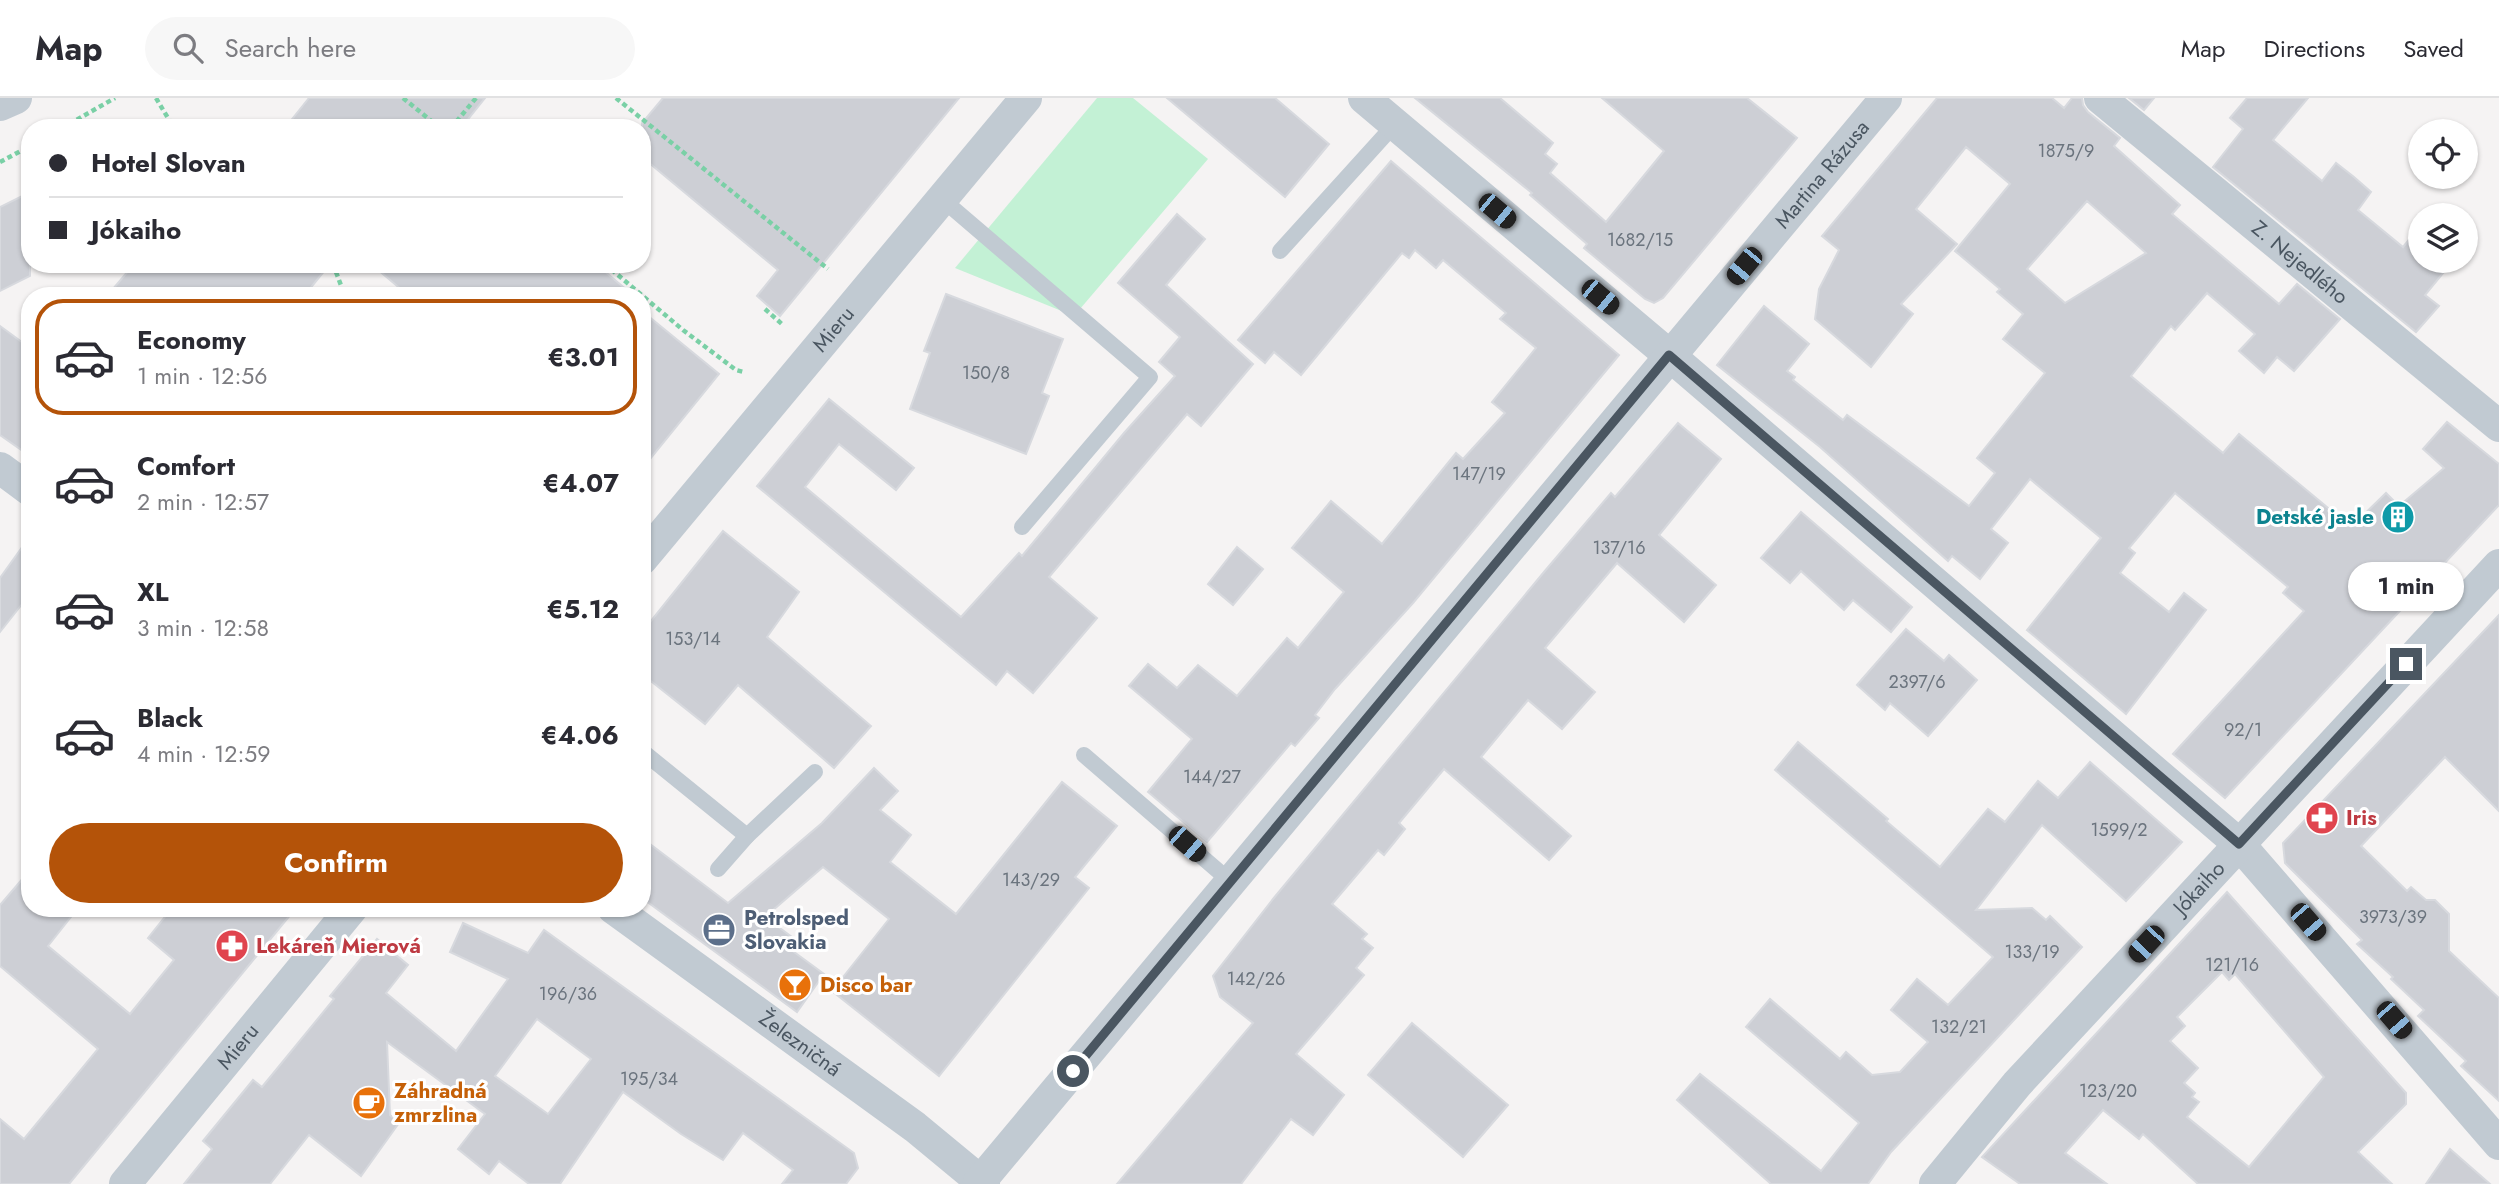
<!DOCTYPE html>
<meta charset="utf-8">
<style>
:root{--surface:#fff;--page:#f7f7f7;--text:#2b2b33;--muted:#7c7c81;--line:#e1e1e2;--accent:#b45309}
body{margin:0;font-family:Jost,sans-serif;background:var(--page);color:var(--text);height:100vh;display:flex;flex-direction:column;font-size:26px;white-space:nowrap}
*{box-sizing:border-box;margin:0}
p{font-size:23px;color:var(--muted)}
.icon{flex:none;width:38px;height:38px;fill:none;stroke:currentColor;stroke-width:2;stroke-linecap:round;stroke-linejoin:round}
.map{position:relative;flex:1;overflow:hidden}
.drawer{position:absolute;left:21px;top:189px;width:630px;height:630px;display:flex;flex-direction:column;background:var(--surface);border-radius:28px;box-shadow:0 2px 5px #0004}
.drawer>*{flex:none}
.guide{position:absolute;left:21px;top:21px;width:630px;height:154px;border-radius:28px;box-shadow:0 2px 5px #0004;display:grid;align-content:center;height:154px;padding:0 28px;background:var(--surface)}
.controls{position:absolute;left:2408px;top:21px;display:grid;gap:14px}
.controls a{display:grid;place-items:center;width:70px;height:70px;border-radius:50%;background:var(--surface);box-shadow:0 2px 5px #0004;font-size:35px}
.end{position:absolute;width:32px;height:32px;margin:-16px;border:9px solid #4a5661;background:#fff;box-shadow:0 0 0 4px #fff}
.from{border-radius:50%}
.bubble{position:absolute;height:49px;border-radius:24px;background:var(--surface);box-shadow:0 2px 5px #0004;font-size:23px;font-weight:700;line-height:49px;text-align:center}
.car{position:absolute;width:21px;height:42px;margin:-21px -10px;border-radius:9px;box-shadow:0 0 5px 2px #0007;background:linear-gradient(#222 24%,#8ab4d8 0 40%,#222 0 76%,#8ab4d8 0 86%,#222 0)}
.guide b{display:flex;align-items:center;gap:24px;height:66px;font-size:26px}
.guide b+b{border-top:2px solid var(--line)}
.guide i{width:18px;height:18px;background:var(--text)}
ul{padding:12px 0 0;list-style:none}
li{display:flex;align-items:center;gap:21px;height:116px;margin:0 14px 10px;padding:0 14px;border:4px solid transparent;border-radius:28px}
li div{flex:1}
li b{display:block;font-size:26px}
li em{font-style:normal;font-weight:700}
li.on{border-color:var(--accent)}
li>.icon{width:63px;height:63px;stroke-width:1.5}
.cta{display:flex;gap:14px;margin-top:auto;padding:14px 28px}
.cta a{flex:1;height:80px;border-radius:42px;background:var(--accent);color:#fff;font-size:28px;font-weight:700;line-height:80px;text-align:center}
header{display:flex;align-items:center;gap:42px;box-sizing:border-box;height:98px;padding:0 35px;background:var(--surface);border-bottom:2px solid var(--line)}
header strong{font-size:33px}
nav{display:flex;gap:38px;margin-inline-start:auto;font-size:24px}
.search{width:490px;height:63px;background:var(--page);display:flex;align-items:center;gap:18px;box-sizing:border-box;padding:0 24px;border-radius:38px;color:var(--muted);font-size:26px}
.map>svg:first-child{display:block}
.green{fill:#c3f1d5}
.building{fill:#cdcfd5;stroke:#d7d9de;stroke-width:2;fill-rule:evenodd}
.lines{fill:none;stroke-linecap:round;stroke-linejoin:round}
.path{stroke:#7ad0a6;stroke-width:4.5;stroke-dasharray:5 3.5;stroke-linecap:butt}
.lane{stroke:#c1cad2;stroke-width:16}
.street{stroke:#c1cad2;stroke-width:32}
.route{stroke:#4a5661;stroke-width:9}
.labels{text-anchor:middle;stroke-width:6;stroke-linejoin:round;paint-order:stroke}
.number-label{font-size:18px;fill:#6b747e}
.street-label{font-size:21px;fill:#4a5661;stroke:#fff}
.culture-label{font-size:21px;font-weight:bold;fill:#0d838f;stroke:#fff;text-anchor:end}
.health-label{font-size:21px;font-weight:bold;fill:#be3a42;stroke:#fff;text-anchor:start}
.service-label{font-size:21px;font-weight:bold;fill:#4e5e75;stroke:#fff;text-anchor:start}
.food-label{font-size:21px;font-weight:bold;fill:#c56008;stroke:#fff;text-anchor:start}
</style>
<header>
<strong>Map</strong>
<div class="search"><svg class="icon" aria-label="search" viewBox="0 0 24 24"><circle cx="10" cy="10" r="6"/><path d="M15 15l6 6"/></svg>Search here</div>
<nav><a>Map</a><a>Directions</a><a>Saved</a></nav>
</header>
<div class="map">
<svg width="2499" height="1086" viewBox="0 0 2499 1086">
<rect width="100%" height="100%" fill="#f5f3f3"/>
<polygon class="green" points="1097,0 1133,0 1208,61 1074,218 955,170"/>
<g class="building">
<polygon points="309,0 485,0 461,30 285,30"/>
<polygon points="663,0 959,0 780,218 757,198 778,172 642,59 642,25"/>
<polygon points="1167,0 1275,0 1329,46 1285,99"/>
<polygon points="1415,0 1500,0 1553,45 1545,56 1557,66 1550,75 1606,124 1664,53 1602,0 1747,0 1797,40 1663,200 1654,205 1645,201 1584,150 1587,146 1530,97 1532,95"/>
<path d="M 1937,0 L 2052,0 L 2064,10 L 2072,0 L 2082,0 L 2083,7 L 2088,14 L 2120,40 L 2114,48 L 2180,107 L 2172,116 L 2279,206 L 2297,186 L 2340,221 L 2294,273 L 2277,259 L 2264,275 L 2239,253 L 2255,236 L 2207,195 L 2175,232 L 2171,228 L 2131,278 L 2223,355 L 2239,336 L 2351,429 L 2386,395 L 2399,408 L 2444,370 L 2423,351 L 2447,324 L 2499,366 L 2499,407 L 2225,700 L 2173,656 L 2304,513 L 2283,495 L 2288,489 L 2175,395 L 2129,450 L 2135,455 L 2120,475 L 2169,514 L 2184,495 L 2206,512 L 2126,616 L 2027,532 L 2101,440 L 2030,381 L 1991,431 L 2008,445 L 1980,481 L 1952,458 L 1948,463 L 1820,349 L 1717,267 L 1764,208 L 1809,246 L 1787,273 L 1795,279 L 1793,282 L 1843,322 L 1847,317 L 1969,408 L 1995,375 L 1977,360 L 2045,275 L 2003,241 L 2023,216 L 1997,194 L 2000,191 L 1955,153 L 2010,86 L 1966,49 L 1916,111 L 1957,146 L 1901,206 L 1913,216 L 1871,269 L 1815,221 L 1819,191 L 1839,152 L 1822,138 ZM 2087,103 L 2146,155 L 2065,205 L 2027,171 Z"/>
<polygon points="2129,0 2154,0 2144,12"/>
<polygon points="2247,0 2308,0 2273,42 2322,83 2336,65 2354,79 2371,94 2358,112 2403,149 2420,128 2420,163 2453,163 2425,197 2439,208 2416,234 2213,69 2243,31 2230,20"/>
<polygon points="1391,63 1619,257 1413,505 1335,591 1315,617 1319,620 1295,648 1291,645 1207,744 1148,694 1192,641 1129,588 1148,566 1177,590 1198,567 1237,598 1287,540 1298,550 1344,494 1292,450 1331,403 1382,446 1456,355 1463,361 1505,315 1492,304 1536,250 1500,221 1506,215 1443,162 1436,170 1415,152 1409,160 1402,155 1301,277 1274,254 1265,265 1238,242"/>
<polygon points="30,94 30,178 0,193 0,109"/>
<polygon points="1177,116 1205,141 1166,187 1253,266 1201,328 1187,316 1049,479 1097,520 1033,595 1007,573 996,587 757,388 829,301 914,370 896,392 839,346 805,389 961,519 1019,455 1022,458 1124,335 1175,278 1159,264 1180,239 1118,185"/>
<polygon points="134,166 330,166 304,198 107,198"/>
<polygon points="371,166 596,166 634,198 409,198"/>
<polygon points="946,196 1063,241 1042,295 1049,298 1026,356 910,311 930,255 924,253"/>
<polygon points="642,213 719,276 642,371"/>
<polygon points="0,228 30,250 30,358 0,337"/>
<polygon points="1678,325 1721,361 1659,437 1716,487 1684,524 1617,465 1545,550 1595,594 1562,631 1528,602 1481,659 1571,738 1549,762 1444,671 1399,725 1405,731 1384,757 1378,752 1332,806 1367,836 1362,841 1373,850 1356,870 1364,877 1296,956 1344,997 1313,1037 1291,1021 1241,1086 1117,1086 1253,925 1220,899 1213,878 1273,801 1544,474 1611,395 1615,399"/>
<polygon points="1801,414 1912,509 1891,534 1853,502 1844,512 1801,473 1790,485 1761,460"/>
<polygon points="723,433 799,494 767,539 871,628 834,670 738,587 705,626 642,576 642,534"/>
<polygon points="30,438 30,496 0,534 0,480"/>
<polygon points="1237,449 1263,471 1233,507 1208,486"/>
<polygon points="2499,517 2499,713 2445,659 2361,748 2407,793 2411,789 2426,802 2435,802 2449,816 2449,853 2499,900 2499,1003 2461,968 2466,963 2418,918 2424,912 2391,881 2393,879 2357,846 2362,842 2285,765 2283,745"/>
<polygon points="1906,531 1944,563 1949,557 1977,582 1928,638 1890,605 1885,612 1857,587"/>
<polygon points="1798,644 1888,721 1886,723 1940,769 1988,711 2005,724 2038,683 2058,700 2090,664 2182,744 2126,803 2042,727 1976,812 2032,810 2046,822 2050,818 2082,849 1891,1054 1868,1086 1771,1086 1677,1002 1700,976 1821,1073 1859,1025 1746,929 1770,901 1840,961 1846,954 1872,977 1900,974 1928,944 1891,912 1917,881 1948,907 1993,859 1775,672"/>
<polygon points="874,670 898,693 880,712 911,737 890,764 956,816 1062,684 1117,728 1075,779 1089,790 939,978 832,893 889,821 823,769 765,819 796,842 790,851 824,876 797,914 642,800 642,740 728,805 822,725"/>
<polygon points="30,772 30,810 78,810 48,848 130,916 174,862 148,840 172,810 296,810 69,1086 0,1086 0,1021 24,1041 98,951 0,868 0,807"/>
<path d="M 2227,794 L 2406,995 L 2406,1006 L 2358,1054 L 2392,1086 L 2198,1086 L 2143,1036 L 2139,1041 L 2103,1012 L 2065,1055 L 2107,1086 L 2020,1086 L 1982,1059 ZM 2222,874 L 2229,882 L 2235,876 L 2324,979 L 2249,1069 L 2187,1019 L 2199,1004 L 2192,999 L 2195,995 L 2184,985 L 2198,970 L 2170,943 L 2185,928 L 2177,919 Z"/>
<path d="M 463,825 L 528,855 L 544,832 L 854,1055 L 858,1070 L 846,1086 L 782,1086 L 793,1072 L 743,1035 L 723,1062 L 681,1036 L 623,994 L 560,1086 L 529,1086 L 499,1063 L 489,1076 L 458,1051 L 485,1016 L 387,944 L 390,1017 L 399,1025 L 361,1078 L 309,1037 L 270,1086 L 184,1086 L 212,1051 L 203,1043 L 253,982 L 262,989 L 334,901 L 330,898 L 377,841 L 408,867 L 386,895 L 456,953 L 508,881 L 450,854 ZM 537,921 L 591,961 L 548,1016 L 495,978 Z"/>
<polygon points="1412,925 1508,1007 1463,1059 1368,977"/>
<polygon points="2450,1051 2490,1086 2426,1086"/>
</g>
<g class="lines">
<g class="path">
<polyline points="156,0 171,25 177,30"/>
<polyline points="403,0 440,30"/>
<polyline points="616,0 828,171"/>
<polyline points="62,30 115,0"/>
<polyline points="451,30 476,0"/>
<polyline points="0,64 30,48"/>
<polyline points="333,166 345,198"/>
<polyline points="605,166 683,232 736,272 744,274"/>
<polyline points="765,211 783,227"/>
</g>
<g class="lane">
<polyline points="942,101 1150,279 1022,429"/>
<polyline points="1280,153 1395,26"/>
<polyline points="642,653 747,738"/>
<polyline points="1084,657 1231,784"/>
<polyline points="718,771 747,738 815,674"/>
</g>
<g class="street">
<polyline points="1364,0 1669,257 2239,746 2499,1046"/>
<path id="s1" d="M 2100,0 L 2499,328"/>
<polyline points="0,7 16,0"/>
<polyline points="0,370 30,392"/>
<path id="s2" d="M 642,461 L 1026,0"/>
<path id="s3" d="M 613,810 L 915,1029 L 984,1086"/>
<path id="s4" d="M 125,1086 L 352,810"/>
<path id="s5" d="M 978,1086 L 1886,0"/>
<path id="s6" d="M 1935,1086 L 2017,986 L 2499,467"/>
</g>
</g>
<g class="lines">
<polyline class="route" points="1073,973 1669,257 2239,746 2406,566"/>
</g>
<defs>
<symbol id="building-disc" viewBox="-11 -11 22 22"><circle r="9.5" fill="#0f9aa8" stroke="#fff"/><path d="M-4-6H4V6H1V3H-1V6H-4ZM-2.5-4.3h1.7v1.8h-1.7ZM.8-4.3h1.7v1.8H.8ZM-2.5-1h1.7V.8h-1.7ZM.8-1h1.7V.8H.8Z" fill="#fff"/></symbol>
<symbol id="pharmacy-disc" viewBox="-11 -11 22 22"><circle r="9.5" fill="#e0444e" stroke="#fff"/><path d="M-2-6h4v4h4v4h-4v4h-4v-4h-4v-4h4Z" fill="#fff"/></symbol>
<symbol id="office-disc" viewBox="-11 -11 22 22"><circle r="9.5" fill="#5c6f8a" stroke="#fff"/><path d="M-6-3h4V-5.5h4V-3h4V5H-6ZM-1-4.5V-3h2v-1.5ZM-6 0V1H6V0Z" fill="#fff"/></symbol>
<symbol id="bar-disc" viewBox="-11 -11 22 22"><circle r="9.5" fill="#e8710a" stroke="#fff"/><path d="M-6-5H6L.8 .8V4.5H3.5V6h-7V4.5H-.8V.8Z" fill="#fff"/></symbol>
<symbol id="cafe-disc" viewBox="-11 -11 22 22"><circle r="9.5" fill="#e8710a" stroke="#fff"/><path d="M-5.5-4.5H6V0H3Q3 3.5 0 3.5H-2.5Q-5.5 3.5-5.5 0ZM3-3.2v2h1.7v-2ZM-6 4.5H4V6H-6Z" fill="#fff"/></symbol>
</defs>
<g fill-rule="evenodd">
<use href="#building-disc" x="2379" y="400" width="38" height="38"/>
<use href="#pharmacy-disc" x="2303" y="701" width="38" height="38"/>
<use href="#office-disc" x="700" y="813" width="38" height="38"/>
<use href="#pharmacy-disc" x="213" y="829" width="38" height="38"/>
<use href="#bar-disc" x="776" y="868" width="38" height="38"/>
<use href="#cafe-disc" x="350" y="986" width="38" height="38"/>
</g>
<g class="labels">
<g class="number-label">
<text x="2066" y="59">1875/9</text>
<text x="1640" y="148">1682/15</text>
<text x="986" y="281">150/8</text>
<text x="1479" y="382">147/19</text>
<text x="1619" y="456">137/16</text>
<text x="693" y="547">153/14</text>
<text x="1917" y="590">2397/6</text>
<text x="2243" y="638">92/1</text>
<text x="1212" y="685">144/27</text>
<text x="2119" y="738">1599/2</text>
<text x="1031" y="788">143/29</text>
<text x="2393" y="825">3973/39</text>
<text x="2032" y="860">133/19</text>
<text x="2232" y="873">121/16</text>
<text x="1256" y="887">142/26</text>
<text x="568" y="902">196/36</text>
<text x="1959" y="935">132/21</text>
<text x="649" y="987">195/34</text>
<text x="2108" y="999">123/20</text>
</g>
<g class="street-label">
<text dy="7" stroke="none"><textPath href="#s5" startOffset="1316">Martina Rázusa</textPath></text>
<text dy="7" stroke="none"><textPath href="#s1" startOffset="259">Z. Nejedlého</textPath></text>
<text dy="7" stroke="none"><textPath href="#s2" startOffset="299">Mieru</textPath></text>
<text dy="7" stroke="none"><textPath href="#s6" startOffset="397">Jókaiho</textPath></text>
<text dy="7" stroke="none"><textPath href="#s3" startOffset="231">Železničná</textPath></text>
<text dy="7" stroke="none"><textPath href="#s4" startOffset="178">Mieru</textPath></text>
</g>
<g class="culture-label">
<text x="2374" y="426">Detské jasle</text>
</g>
<g class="health-label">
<text x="2346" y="727">Iris</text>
<text x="256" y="855">Lekáreň Mierová</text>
</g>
<g class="service-label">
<text x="744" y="827">Petrolsped<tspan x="744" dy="24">Slovakia</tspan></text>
</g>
<g class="food-label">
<text x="820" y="894">Disco bar</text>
<text x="394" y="1000">Záhradná<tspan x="394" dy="24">zmrzlina</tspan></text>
</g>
</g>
</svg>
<div class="controls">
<a><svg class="icon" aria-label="locate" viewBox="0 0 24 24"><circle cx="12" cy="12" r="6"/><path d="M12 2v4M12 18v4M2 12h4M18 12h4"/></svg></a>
<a><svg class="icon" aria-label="layers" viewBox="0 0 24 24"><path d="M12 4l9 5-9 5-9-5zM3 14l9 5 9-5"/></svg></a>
</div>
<i class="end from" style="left:1073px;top:973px"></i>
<i class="end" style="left:2406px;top:566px"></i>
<div class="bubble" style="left:2348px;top:464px;width:116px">1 min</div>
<i class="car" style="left:1497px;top:113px;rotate:130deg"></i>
<i class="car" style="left:1744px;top:168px;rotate:220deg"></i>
<i class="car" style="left:1600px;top:199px;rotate:130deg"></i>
<i class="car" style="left:1187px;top:746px;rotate:131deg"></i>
<i class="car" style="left:2308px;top:824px;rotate:139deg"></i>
<i class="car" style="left:2146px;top:846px;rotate:223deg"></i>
<i class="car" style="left:2394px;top:922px;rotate:139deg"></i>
<div class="guide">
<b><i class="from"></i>Hotel Slovan</b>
<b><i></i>Jókaiho</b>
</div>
<section class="drawer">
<ul>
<li class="on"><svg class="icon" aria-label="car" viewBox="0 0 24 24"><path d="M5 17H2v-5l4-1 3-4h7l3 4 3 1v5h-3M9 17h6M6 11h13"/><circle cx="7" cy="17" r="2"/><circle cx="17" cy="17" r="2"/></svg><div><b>Economy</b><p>1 min · 12:56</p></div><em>€3.01</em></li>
<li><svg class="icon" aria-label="car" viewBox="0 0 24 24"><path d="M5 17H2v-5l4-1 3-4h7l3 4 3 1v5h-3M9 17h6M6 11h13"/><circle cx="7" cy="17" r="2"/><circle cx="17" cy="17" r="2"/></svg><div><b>Comfort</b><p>2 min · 12:57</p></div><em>€4.07</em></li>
<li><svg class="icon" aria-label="car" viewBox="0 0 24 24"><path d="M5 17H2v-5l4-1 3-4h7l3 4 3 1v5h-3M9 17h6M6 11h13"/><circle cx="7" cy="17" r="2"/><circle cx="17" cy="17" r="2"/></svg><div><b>XL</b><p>3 min · 12:58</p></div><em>€5.12</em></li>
<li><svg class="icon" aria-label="car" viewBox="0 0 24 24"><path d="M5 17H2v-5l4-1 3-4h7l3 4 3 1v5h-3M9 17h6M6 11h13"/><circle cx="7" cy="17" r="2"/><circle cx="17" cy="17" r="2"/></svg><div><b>Black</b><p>4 min · 12:59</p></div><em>€4.06</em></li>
</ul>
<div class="cta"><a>Confirm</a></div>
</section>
</div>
